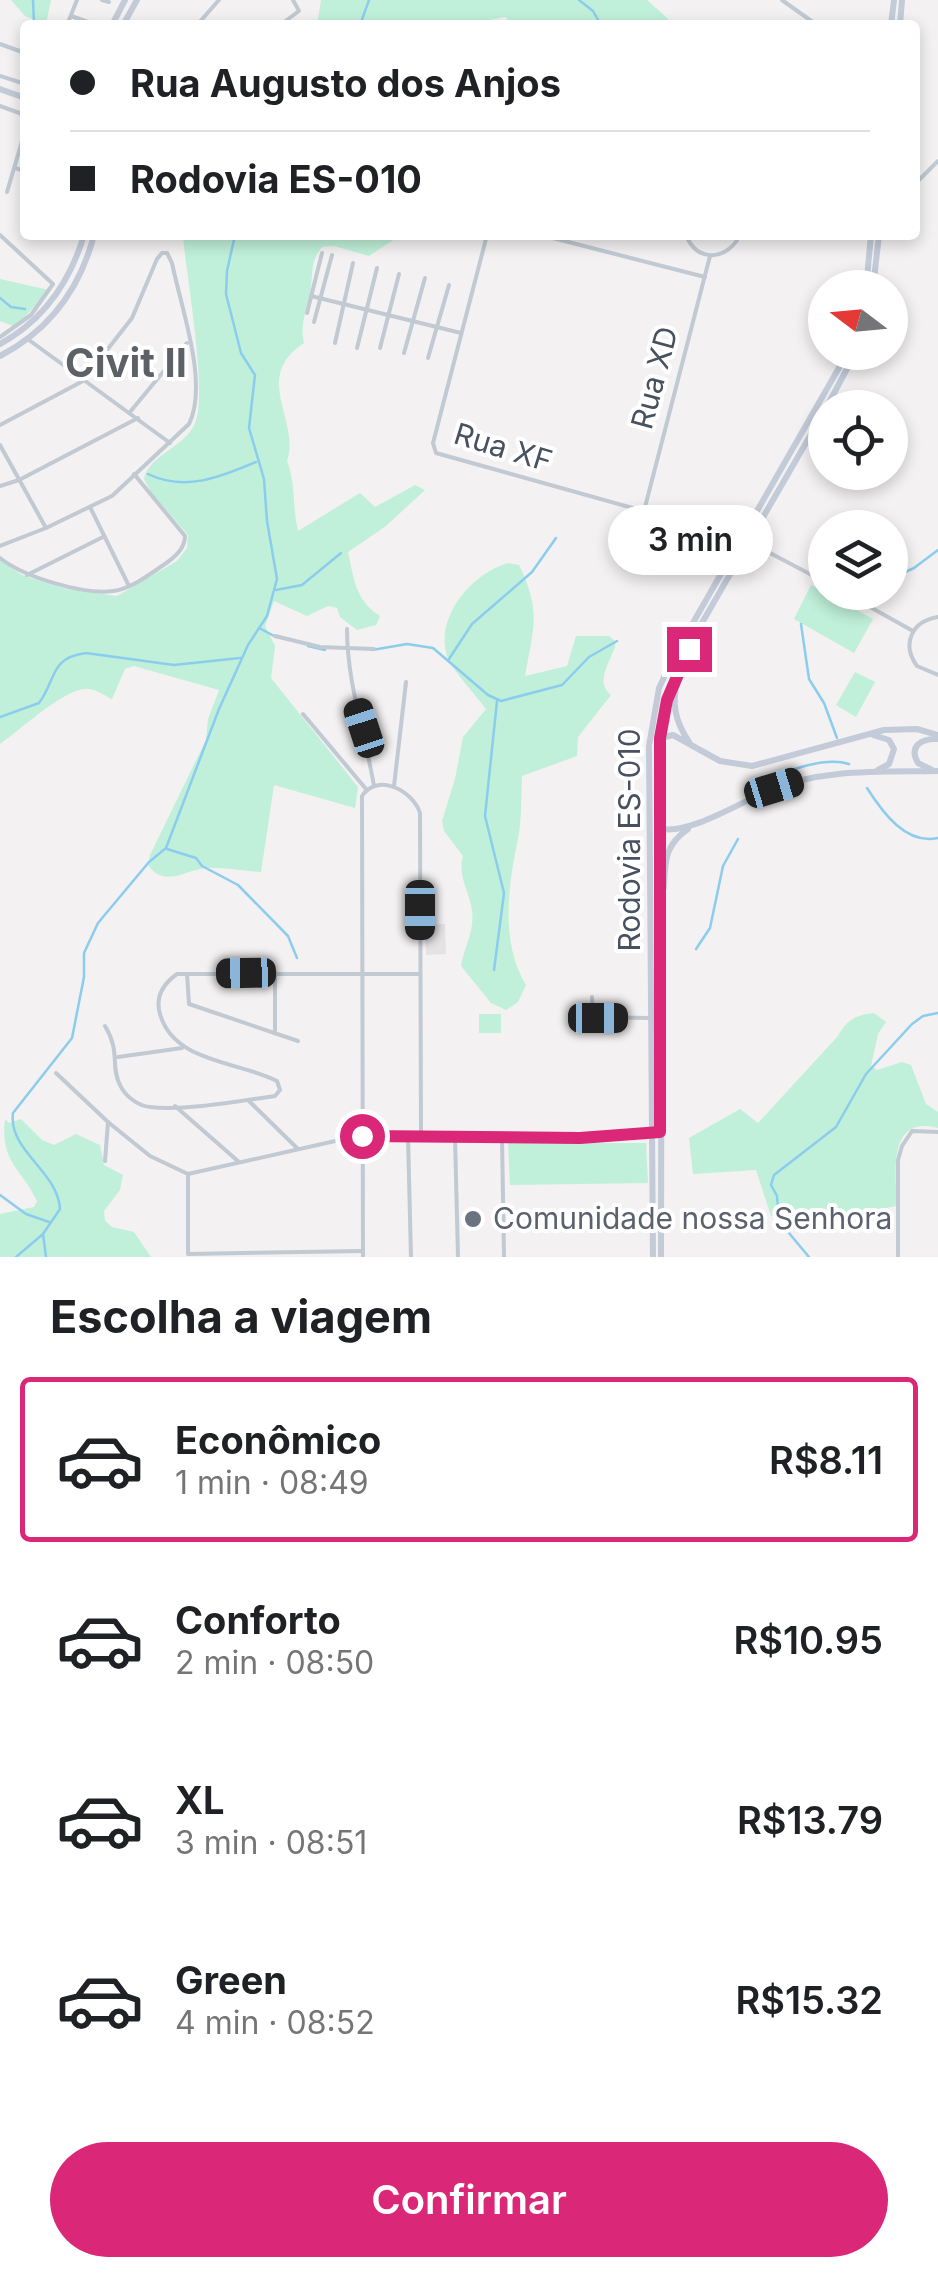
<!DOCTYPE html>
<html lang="pt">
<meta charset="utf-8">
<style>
:root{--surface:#fff;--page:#f6f6f6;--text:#202124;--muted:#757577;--line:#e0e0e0;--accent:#db2777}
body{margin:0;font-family:Inter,sans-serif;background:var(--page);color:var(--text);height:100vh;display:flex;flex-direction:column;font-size:38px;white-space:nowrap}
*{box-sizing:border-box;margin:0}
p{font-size:32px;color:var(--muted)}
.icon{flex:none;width:55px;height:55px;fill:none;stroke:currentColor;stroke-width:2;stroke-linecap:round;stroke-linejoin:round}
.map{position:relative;height:1257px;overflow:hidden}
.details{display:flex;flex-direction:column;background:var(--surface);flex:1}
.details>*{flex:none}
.banner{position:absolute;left:20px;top:20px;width:900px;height:220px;border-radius:10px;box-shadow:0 5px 15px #0003;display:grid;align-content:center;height:220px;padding:0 50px;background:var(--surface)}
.needle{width:65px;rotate:286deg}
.buttons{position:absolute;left:808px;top:270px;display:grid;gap:20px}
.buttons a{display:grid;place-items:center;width:100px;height:100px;border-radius:50%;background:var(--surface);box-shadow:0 5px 15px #0003;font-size:50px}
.end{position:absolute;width:45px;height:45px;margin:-22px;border:12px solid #db2777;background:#fff;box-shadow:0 0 0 5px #fff}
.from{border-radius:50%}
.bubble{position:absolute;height:70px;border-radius:35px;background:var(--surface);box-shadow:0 5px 15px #0003;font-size:32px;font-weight:600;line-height:70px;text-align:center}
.car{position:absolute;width:30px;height:60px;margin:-30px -15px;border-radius:12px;box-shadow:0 0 8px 2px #0007;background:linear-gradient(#222 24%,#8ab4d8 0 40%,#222 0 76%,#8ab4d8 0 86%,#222 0)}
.banner b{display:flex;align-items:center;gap:35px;height:95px;font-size:38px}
.banner b+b{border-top:2px solid var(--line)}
.banner i{width:25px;height:25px;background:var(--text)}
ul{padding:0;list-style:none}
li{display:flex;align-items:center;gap:30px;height:165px;margin:0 20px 15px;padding:0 30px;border:5px solid transparent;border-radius:10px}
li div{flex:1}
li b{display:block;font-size:38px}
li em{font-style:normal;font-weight:600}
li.selected{border-color:var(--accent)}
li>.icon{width:90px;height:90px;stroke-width:1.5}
h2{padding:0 50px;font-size:45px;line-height:120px}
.primary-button{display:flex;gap:20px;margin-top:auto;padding:20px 50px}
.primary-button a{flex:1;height:115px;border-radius:60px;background:var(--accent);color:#fff;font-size:40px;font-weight:600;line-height:115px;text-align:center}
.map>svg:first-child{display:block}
.education{fill:#e4e2e3}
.green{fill:#c0f0d9}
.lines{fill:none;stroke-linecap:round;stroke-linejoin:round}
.stream{stroke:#8ccced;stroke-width:2.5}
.street{stroke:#c1c9d2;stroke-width:4}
.secondary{stroke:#c3cbd9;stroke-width:6}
.route{stroke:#db2777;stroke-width:12}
.worship-dot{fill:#6b7280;stroke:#fff;stroke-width:4}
.labels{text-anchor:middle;stroke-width:8;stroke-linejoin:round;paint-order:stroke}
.street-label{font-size:30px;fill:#48515f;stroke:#fff}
.worship-label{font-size:30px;fill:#5b616d;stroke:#fff;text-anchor:start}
.district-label{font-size:40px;font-weight:bold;fill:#5d6066;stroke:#fff}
</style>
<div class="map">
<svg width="938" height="1257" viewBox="0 0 938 1257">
<rect width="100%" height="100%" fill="#f3f1f1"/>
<polygon class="education" points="445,924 446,954 426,955 425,925"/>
<g class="green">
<polygon points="11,0 51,0 46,24 25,16"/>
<polygon points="321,0 647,0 675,25 504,25 508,19 505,17 490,20 486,25 317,25"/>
<path d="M 183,235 L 401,235 L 369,256 L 334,246 L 322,247 C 311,261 313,269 311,286 C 309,307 299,320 304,343 C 251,378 301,421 287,461 C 296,484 292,506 298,531 L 360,493 L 375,507 L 415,485 L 425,490 L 386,526 L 348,552 C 354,579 355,600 380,616 L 376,625 L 357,630 L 340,617 L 337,608 L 328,606 L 307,616 L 274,601 L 265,626 L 275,646 L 271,678 L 358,787 L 355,808 L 274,785 L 261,872 C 243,871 223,867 205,868 C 183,871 165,888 148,865 L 150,855 L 206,740 L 208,719 L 219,690 L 134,666 L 125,669 L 112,699 C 105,696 97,690 89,689 C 67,686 19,731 0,744 L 0,560 L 22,575 L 66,589 L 117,596 L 177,561 L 187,548 L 188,535 L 151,492 L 144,479 C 149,454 185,448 195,423 C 208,393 186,275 183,235 Z"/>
<polygon points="0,279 49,290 16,327 0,321"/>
<path d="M 508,563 L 519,565 C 542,612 533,629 525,676 L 567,666 L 576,636 L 609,636 L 615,641 L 615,647 C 609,663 595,683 611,695 L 578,737 L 577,756 L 522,776 C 521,796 522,819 518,839 C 508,885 500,942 526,985 L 518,1002 L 506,1010 L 491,1003 L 461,966 C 464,947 475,931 472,911 C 470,892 457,876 463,856 L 444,831 L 442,821 L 455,779 L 463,737 L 486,709 C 477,697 452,669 448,659 C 433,618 471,574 508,563 Z"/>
<polygon points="811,585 873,619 854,653 794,619"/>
<polygon points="855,672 875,682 856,717 836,705"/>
<path d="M 874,1013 L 886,1022 L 878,1034 L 871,1066 L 877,1070 L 902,1062 L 911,1065 L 926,1104 L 938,1112 L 938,1128 C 886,1114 896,1176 897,1206 L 845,1215 L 771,1216 L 756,1170 L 693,1174 L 689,1138 L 740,1109 L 758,1123 L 838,1036 C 847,1020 855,1015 874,1013 Z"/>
<rect x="479" y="1014" width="22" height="19"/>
<path d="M 5,1119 L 9,1123 L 21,1119 L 42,1140 L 54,1145 L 76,1134 L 100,1145 L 104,1165 L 123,1175 L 120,1190 L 104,1211 L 105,1221 L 112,1227 L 134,1232 L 151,1257 L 0,1257 L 0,1214 L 34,1207 L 37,1201 C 21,1167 0,1163 5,1119 Z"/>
<polygon points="508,1143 646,1143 648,1183 510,1185"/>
</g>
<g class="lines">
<g class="stream">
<polyline points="33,0 34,23"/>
<polyline points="579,0 593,11 601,25"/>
<polyline points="360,25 369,0"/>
<polyline points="0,298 11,307 25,309"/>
<path d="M 148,474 C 185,492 221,477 256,462"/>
<polyline points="890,579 914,568 938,550"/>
<polyline points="276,590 302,585 341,553"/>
<polyline points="801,624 809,679 824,703 837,738"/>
<polyline points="261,629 276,637"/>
<polyline points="308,646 325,650"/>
<polyline points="372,650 407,644 433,648 488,695 501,701 562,685 589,657 617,641"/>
<polyline points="449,659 472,624 532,572 556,538"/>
<path d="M 0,717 L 39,703 C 57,679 49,658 86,653 L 174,665 L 240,658"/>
<path d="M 752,785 C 779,775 821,755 849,764"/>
<path d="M 867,788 C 883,813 906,845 938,838"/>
<polyline points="167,849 196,858 202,866 238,885 288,936 297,958"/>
<polyline points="696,949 710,928 723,866 738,839"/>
<polyline points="494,970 504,893 485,816 497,701"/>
<polyline points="0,1195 26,1214 49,1222"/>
<polyline points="43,1234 46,1257"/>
<path d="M 16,1257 L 43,1234 L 60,1209 C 58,1171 8,1151 13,1113 L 72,1038 L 84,977 L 84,953 L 98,923 L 149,862 L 166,848 L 219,709 L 248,645 L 267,616 L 277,579 L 267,521 L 264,479 L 249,428 L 255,375 L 241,353 L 226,294 L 227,271 L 235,235"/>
<polyline points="809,1257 779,1221 777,1196 771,1185 774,1175 836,1127 866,1074 912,1024 923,1016 938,1013"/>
</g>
<g class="street">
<polyline points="102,0 109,2"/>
<polyline points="782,0 817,25"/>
<polyline points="71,16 97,25"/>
<polyline points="67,25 77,0"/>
<polyline points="197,25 219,0"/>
<polyline points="280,25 299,11 293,0"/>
<polyline points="0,44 25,53"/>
<polyline points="0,76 25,84"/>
<polyline points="0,106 25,115"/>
<polyline points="15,168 25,171"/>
<polyline points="915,184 938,161"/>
<polyline points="7,192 25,131"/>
<polyline points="0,235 53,284 31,315 0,337"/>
<polyline points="487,235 433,443 436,453 715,531 744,528"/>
<polyline points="541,235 705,277"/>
<path d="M 686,235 C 697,264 728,260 740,235"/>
<polyline points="46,238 47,235"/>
<polyline points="311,296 461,333"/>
<polyline points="307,313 322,253"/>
<polyline points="314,322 332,255"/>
<polyline points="29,340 170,443"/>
<polyline points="335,343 353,263"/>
<polyline points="357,348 377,268"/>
<polyline points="380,348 399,274"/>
<polyline points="404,353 425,278"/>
<polyline points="428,358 449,285"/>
<polyline points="130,412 187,343"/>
<path d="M 0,425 L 83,381 L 132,318 L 157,259 L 162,253 L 167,253 L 172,263 C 181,308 209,383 189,424 L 112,496 L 46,528 L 0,546"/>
<polyline points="0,445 46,528"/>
<polyline points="0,486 19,480 138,418"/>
<polyline points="90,507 129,586"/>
<polyline points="644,511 710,256"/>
<polyline points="715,531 732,552"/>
<polyline points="757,546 825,582"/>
<path d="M 740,557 C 750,558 756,549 759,540 L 757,533"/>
<path d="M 0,558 C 24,577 83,595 113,591 C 130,589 149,575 162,566 C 174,558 185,549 185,536 L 134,474"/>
<polyline points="27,575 103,537"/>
<polyline points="843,592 913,631"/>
<path d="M 938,617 C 912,621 901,644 917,666 L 938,675"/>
<path d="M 347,629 C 347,683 365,733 374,786"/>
<polyline points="275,636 320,647 374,649"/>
<polyline points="303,714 366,789"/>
<polyline points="394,786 406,682"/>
<polyline points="275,972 275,1030"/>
<polyline points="187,974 189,1004 298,1041"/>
<polyline points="592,997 593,1017 648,1018"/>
<path d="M 105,1026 C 121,1052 110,1066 120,1085 C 125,1096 138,1106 150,1107 C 184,1111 240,1101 275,1096 L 280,1090 L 277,1081 C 238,1061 174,1063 160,1014 C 155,997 163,984 177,974 L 420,974"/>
<polyline points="118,1057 182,1048"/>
<polyline points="56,1073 108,1122 150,1156 188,1174 362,1135 579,1138 654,1135 660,1132"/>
<polyline points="248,1100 298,1149"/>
<polyline points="175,1106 239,1162"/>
<polyline points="408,1136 411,1257"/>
<polyline points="455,1137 458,1257"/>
<polyline points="502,1138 504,1257"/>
<polyline points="105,1161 108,1122"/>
<polyline points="188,1174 188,1254 363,1251"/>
<path d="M 363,1257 L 362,796 C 378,772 413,791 420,813 L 421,1136"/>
<polyline points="898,1257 898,1160 902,1146 912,1131 938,1132"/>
</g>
<g class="secondary">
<polyline points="112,25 125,0"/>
<polyline points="123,25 137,0"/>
<polyline points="891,25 894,0"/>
<polyline points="900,25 902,0"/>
<polyline points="0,89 25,98"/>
<polyline points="866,288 871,235"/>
<polyline points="873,288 879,235"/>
<path d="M 0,344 C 44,320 70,282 84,235"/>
<path d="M 0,356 C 50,330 80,289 94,235"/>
<polyline points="826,408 856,352"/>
<path d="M 678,679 C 671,703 675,721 689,742"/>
<polyline points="873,735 889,740 894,749 889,764 878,770"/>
<polyline points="658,739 673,735 720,761 752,766 884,730 917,729 938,735"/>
<path d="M 932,770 L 918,763 C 908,746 922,738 938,739"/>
<path d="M 660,828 C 685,837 743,801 768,791 C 821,768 882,772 938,771"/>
<path d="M 664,887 C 665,860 665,845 688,829"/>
<polyline points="653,1257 649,746 659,688 674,656 848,352"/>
<polyline points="661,1257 662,723 673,683 699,628 825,410"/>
</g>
</g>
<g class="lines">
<polyline class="route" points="362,1136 580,1138 660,1132 660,738 667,700 689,649"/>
</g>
<circle class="worship-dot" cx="473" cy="1219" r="10"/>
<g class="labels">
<g class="street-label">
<text transform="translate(655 378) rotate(-75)" y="10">Rua XD</text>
<text transform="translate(503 448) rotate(17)" y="10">Rua XF</text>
<text transform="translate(630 840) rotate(-90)" y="10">Rodovia ES-010</text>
</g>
<g class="worship-label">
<text x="493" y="1229">Comunidade nossa Senhora</text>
</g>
<g class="district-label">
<text x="126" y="377">Civit II</text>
</g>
</g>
</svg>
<div class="buttons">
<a><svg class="needle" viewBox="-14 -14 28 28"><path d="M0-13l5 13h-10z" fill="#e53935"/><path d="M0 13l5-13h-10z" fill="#757577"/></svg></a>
<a><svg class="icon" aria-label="locate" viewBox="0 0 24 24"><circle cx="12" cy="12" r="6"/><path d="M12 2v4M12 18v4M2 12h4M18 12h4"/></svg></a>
<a><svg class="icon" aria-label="layers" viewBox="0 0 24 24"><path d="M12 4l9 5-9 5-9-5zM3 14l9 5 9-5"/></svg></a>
</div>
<i class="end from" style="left:362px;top:1136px"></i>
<i class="end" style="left:689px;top:649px"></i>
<div class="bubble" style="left:608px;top:505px;width:165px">3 min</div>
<i class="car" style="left:364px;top:728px;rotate:342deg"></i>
<i class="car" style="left:774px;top:788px;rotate:73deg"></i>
<i class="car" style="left:420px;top:910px;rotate:180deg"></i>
<i class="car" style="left:246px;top:973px;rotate:269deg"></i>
<i class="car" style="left:598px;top:1018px;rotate:90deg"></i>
<div class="banner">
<b><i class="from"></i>Rua Augusto dos Anjos</b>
<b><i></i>Rodovia ES-010</b>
</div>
</div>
<section class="details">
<h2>Escolha a viagem</h2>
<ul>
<li class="selected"><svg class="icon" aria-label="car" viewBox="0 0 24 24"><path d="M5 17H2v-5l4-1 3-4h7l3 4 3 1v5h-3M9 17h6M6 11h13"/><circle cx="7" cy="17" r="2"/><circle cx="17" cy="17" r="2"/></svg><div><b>Econômico</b><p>1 min · 08:49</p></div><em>R$8.11</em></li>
<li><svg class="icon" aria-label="car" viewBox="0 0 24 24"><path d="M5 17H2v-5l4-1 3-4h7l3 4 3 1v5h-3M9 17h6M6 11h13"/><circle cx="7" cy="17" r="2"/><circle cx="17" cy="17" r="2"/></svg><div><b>Conforto</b><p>2 min · 08:50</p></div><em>R$10.95</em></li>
<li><svg class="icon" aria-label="car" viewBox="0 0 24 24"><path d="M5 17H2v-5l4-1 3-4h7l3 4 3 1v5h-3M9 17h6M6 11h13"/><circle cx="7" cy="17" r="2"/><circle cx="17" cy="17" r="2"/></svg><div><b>XL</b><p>3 min · 08:51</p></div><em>R$13.79</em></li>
<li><svg class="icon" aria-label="car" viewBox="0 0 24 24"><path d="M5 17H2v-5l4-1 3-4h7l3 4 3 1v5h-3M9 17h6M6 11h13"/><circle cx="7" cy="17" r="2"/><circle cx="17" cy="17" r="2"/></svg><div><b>Green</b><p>4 min · 08:52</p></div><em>R$15.32</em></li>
</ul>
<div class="primary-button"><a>Confirmar</a></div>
</section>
